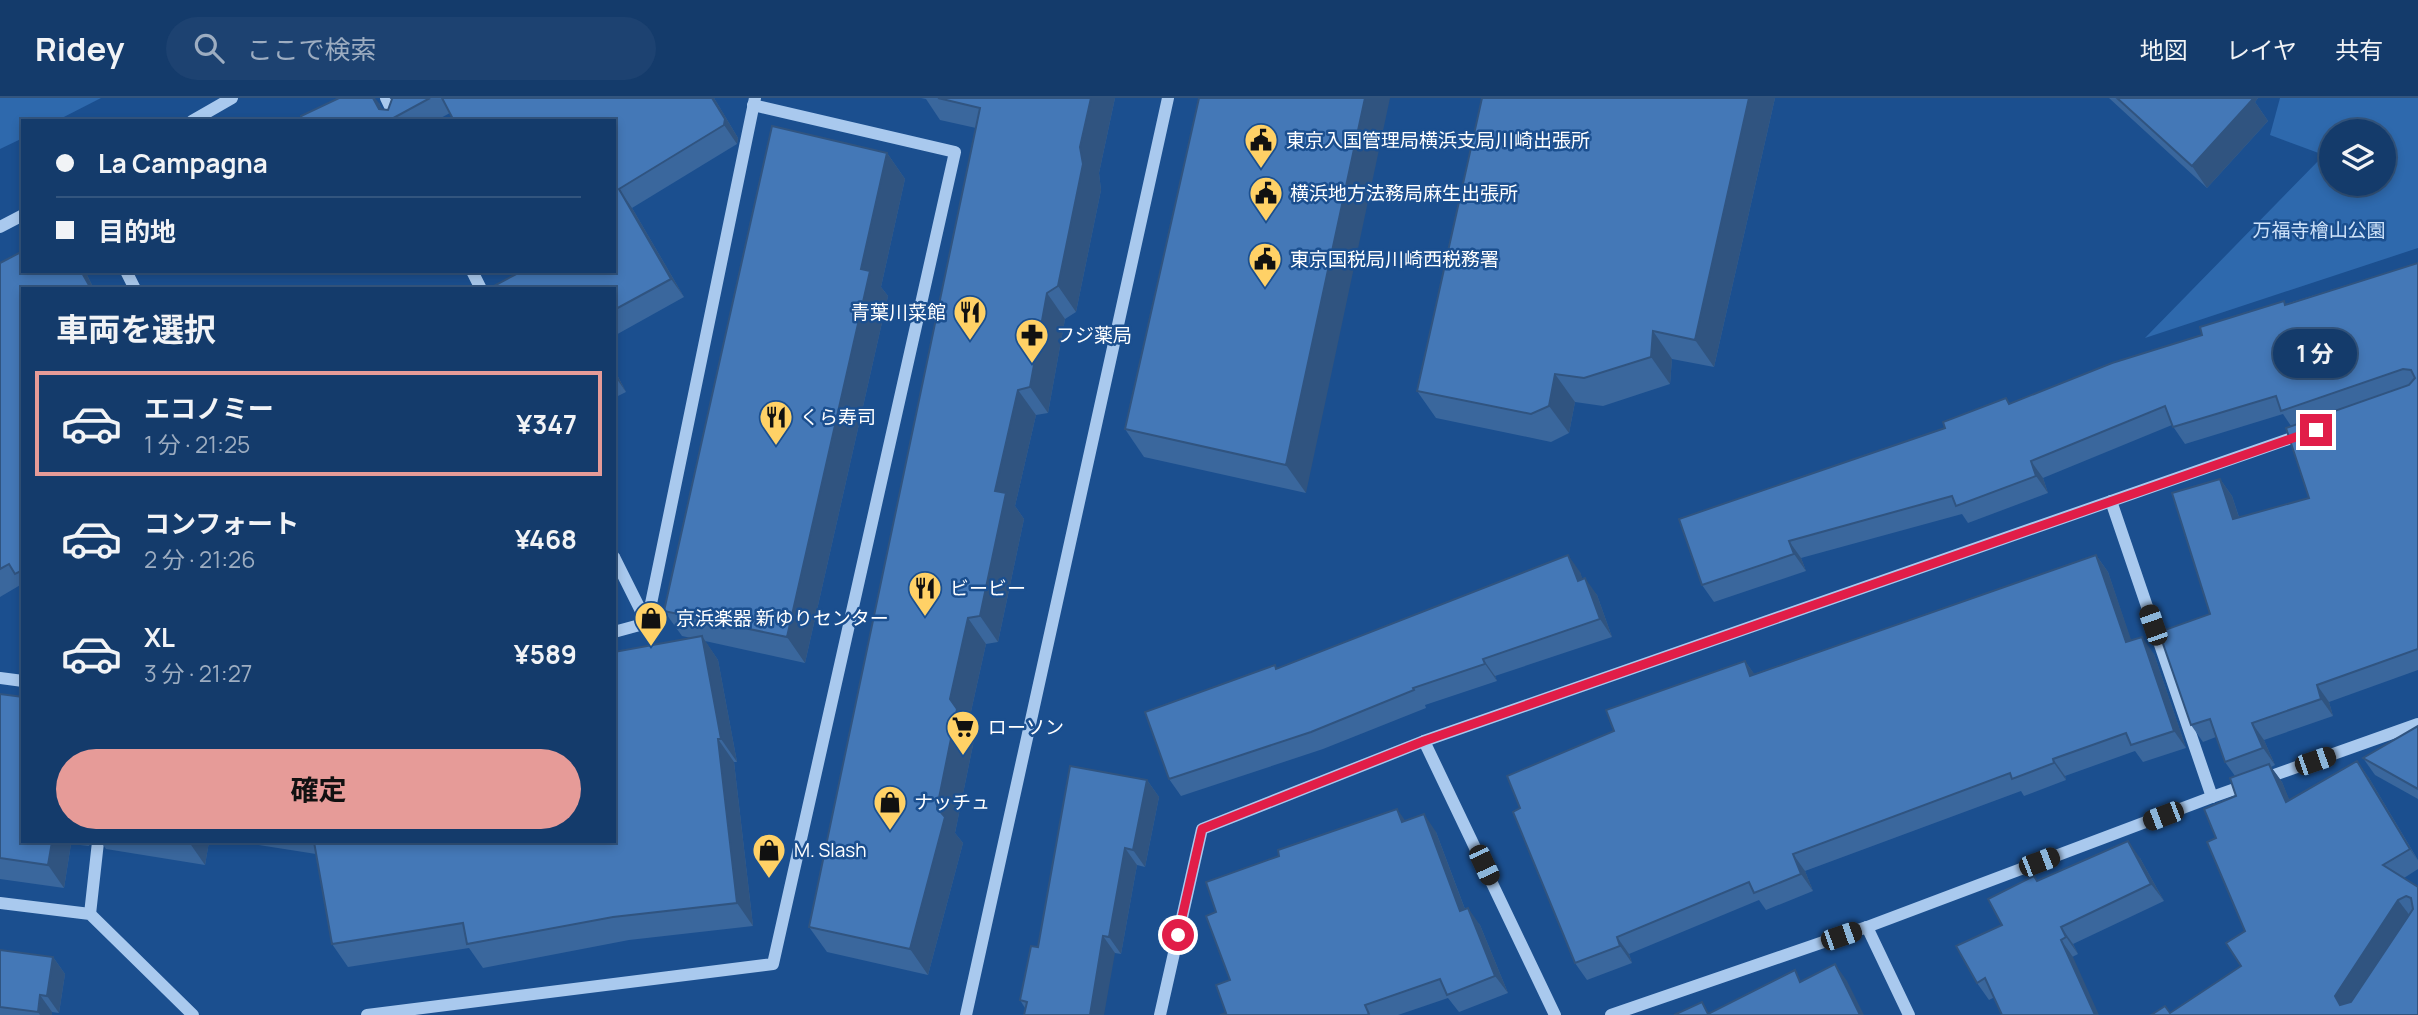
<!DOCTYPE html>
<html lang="ja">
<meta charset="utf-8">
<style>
:root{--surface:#143b6b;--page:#1d4271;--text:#f1f3f6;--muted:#9dadc1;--line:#33557e;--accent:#e69b98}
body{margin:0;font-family:Manrope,"Noto Sans JP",sans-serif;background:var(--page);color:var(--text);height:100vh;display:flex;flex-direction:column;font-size:26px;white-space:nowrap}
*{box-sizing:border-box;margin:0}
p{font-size:23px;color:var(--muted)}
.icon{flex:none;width:38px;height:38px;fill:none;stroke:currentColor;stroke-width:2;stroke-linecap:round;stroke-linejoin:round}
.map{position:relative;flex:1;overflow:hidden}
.drawer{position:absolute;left:21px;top:189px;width:595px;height:556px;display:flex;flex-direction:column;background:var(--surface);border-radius:0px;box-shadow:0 4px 10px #0003,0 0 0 2px var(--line)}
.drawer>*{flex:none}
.guide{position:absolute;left:21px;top:21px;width:595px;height:154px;border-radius:0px;box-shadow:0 4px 10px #0003,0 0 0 2px var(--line);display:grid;align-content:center;height:154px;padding:0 35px;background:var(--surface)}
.buttons{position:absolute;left:2319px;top:21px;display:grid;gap:14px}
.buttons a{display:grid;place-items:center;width:77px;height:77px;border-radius:50%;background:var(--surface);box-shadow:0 4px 10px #0003,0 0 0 2px var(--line);font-size:35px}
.end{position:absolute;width:32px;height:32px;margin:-16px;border:9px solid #e11d48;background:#fff;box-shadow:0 0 0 4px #fff}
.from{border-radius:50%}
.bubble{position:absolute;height:49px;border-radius:24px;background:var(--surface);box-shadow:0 4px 10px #0003,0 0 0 2px var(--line);font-size:23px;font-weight:700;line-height:49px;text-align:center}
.car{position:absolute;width:21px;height:42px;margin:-21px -10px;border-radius:9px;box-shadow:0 0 5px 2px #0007;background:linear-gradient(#222 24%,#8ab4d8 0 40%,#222 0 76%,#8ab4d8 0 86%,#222 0)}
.guide b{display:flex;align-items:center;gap:24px;height:66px;font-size:26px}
.guide b+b{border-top:2px solid var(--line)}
.guide i{width:18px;height:18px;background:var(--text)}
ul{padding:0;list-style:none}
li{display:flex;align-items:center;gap:21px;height:105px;margin:0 14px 10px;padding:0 21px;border:4px solid transparent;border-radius:0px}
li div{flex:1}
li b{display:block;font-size:26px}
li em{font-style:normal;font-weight:700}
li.active{border-color:var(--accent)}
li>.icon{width:63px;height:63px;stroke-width:1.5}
h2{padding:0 35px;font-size:32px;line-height:84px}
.cta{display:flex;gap:14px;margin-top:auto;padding:14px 35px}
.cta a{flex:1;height:80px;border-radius:42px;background:var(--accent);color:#111;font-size:28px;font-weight:700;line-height:80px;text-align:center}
header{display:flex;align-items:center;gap:42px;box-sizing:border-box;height:98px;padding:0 35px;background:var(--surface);border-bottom:2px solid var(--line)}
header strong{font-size:33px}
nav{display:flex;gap:38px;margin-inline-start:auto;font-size:24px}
.search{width:490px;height:63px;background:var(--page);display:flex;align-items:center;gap:18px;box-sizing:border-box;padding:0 24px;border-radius:38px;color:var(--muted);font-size:26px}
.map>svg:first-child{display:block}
.green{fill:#2e69ad;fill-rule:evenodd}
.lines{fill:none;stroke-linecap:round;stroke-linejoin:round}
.minor{stroke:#a9c9ee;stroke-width:12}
.wall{fill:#3a679d}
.shaded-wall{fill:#305480}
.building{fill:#4478b7;stroke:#305480;stroke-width:2;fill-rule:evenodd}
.route{stroke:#e11d48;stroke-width:9}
.labels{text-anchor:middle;stroke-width:5;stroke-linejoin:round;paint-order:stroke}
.poi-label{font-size:19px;fill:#fff;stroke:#1b4f8f;text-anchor:start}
.park-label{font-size:19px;fill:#cfe3fa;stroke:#1b4f8f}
</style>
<header>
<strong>Ridey</strong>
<div class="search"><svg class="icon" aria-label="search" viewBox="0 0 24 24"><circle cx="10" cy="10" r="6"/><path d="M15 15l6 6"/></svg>ここで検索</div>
<nav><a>地図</a><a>レイヤ</a><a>共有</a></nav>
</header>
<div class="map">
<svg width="2418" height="917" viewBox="0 0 2418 917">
<rect width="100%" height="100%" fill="#1b4f8f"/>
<g class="green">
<polygon points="0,0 101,0 56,23 23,23 23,40 0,51"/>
<path d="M 2280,0 L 2418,0 L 2418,150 L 2145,240 L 2324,57 L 2270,37 ZM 2331,33 L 2384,33 L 2384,86 L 2331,86 Z"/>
</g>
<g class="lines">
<g class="minor">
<polyline points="386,0 397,23"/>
<polyline points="192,23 232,0"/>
<polyline points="0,129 23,117"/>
<polyline points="126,173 135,191"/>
<polyline points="472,173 481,191"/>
<polyline points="2111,403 2212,699"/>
<polyline points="614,459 647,525"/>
<polyline points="614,534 647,525 755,0"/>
<polyline points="0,580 23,583"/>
<polyline points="1424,643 1555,917"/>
<polyline points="0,805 90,816 193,917"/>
<polyline points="90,816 98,744"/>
<polyline points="1867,829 1909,917"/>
<polyline points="367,917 773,866 955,54 753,7"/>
<polyline points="966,917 1168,0"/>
<polyline points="1160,917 1202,731 1424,643 2303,336"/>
<polyline points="1611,917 1867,829 2212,699 2418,626"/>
</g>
</g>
<g class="wall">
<polygon points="391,0 714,0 738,40 737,46 632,110 684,199 614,238 614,173 450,15 435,23 303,23 379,5 382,11 388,12 392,1"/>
<polygon points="921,0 1115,0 1099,75 1101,92 1076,214 1065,221 1048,315 1036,317 1015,408 1024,421 998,544 986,546 968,627 975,637 955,735 963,745 928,877 827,854 809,829 976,30 940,22 926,1"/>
<polygon points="1199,0 1306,395 1144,359 1125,331"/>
<polygon points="1482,0 1775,0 1714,269 1672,261 1670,286 1603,308 1575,304 1569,335 1551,344 1436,320 1417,293"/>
<polygon points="2109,0 2258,0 2255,4 2268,23 2207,90"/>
<polygon points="887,55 905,81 881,189 888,198 805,565 705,543 718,562 737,664 734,664 753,828 629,842 483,870 469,850 348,869 332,846 316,756 240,744 614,744 691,540 682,538 664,513"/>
<polygon points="0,165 85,173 94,191 23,191 23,488 22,486 0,499"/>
<polygon points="2418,165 2418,572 2329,604 2333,618 2264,642 2275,667 2271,669 2282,684 2289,702 2357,663 2369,680 2418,762 2418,771 2404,780 2418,789 2418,917 2170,915 2241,868 2245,833 2216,740 2236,698 2235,678 2225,664 2216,639 2203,644 2191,627 2210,516 2220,381 2232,398 2239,419 2309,400 2291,328 2283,316 2185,346 2172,327 2043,380 2048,395 1968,425 1962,416 1801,460 1806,473 1714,504 1702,487 1945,330 2286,206"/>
<polygon points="614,271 626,294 614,300"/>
<polygon points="2096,457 2108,474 2131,543 2154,556 2186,650 2143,664 2135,653 2065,678 2066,682 2024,698 2021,693 1805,773 1813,793 1766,812 1759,802 1629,856 1632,865 1587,882 1575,865 1520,710 1614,633 1745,563 1754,576"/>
<polygon points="1580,474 1582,481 1597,497 1612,539 1495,578 1497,583 1425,607 1426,610 1323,651 1181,698 1169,681 1277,570"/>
<polygon points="0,596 23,744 90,744 89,748 71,746 64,790 0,781"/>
<polygon points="2418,628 2418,701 2375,677 2363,660"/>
<polygon points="1147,682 1159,699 1145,769 1137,767 1121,856 1115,855 1025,910 1020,902 1038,849"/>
<polygon points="1405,723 1436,734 1465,811 1480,827 1508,895 1459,914 1448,900 1398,917 1220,917 1226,915 1230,882"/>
<polygon points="101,744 209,744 205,767 106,751"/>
<polygon points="2140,760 2164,803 2073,846 2078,856 1989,902 1977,885 2002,827 2034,778 2037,783"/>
<polygon points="0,852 53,859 65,876 59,915 52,914 52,917 0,917"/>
</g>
<g class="shaded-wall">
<polygon points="373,0 375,0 379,5 388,23 379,11"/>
<polygon points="712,0 714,0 738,40 737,46 724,27"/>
<polygon points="1091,0 1115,0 1099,75 1101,92 1076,214 1058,188 1080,49"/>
<polygon points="1365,0 1390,0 1306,395 1286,367"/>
<polygon points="1749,0 1775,0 1714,269 1695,242"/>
<polygon points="2246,0 2258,0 2255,4 2268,23 2207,90 2192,68"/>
<polygon points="887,55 905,81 881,189 888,198 805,565 787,539 861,171"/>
<polygon points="619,91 632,110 684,199 671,181"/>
<polygon points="81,173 85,173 94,191 91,191"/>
<polygon points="1047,195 1065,221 1048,315 1030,289"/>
<polygon points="1653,233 1672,261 1670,286 1651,259"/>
<polygon points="614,271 626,294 614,277"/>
<polygon points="1555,276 1575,304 1569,335 1549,308"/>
<polygon points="1018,292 1036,317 1015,408 1024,421 998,544 980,518 995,393"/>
<polygon points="2031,363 2043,380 2048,395 2036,378"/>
<polygon points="2220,381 2232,398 2245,438 2233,421"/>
<polygon points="1789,443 1801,460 1806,473 1794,456"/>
<polygon points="1568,457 1580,474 1590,500 1578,483"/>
<polygon points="2096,457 2108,474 2138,562 2126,544"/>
<polygon points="1585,480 1597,497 1612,539 1600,521"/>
<polygon points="968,520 986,546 968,627 975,637 955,735 963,745 928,877 910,851 950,601"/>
<polygon points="702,538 718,562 737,664 721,641"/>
<polygon points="2142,539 2154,556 2186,650 2174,633"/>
<polygon points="1483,561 1495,578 1497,583 1485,566"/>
<polygon points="1745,563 1757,580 1750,578"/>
<polygon points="2317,587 2329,604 2333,618 2321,601"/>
<polygon points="2252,625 2264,642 2275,667 2263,650"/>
<polygon points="718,641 734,664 753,828 737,805"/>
<polygon points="2053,661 2065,678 2066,682 2054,665"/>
<polygon points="2357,663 2369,680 2418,763 2410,751"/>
<polygon points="2269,666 2282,684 2298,722 2286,704"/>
<polygon points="1147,682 1159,699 1145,769 1133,752"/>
<polygon points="1397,711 1409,728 1402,724"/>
<polygon points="1424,716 1436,734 1472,830 1460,813"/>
<polygon points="2128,743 2140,760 2164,803 2151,786"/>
<polygon points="52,744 70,744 71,746 64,790 48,767"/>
<polygon points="189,744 209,744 205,767"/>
<polygon points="1125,750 1137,767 1121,856 1109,839"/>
<polygon points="1793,756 1805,773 1813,793 1801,776"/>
<polygon points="2398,802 2411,819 2347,916 2340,907 2335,898"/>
<polygon points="1468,810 1480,827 1508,895 1495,878"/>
<polygon points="2061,829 2073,846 2078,856 2066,839"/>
<polygon points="1103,838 1115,855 1104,917 1090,917"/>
<polygon points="1617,839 1629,856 1632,865 1620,848"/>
<polygon points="2061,842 2073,859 2099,917 2095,917"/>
<polygon points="53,859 65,876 59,915 47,898"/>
<polygon points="1835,866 1847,883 1864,917 1860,917"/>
<polygon points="40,897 52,914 52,917 40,917 38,914"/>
</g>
<g class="building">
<polygon points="339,0 373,0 379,11 388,12 392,1 391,0 430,0 388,23 303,23 301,18"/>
<polygon points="442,0 712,0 725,21 724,27 619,91 671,181 614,212 614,191 493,191 492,189 522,173 614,173 614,23 454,23"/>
<polygon points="938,0 1091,0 1080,49 1083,66 1058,188 1047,195 1030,289 1018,292 995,393 1006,395 980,518 968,520 950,601 957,611 937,710 945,719 910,851 809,829 980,10"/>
<polygon points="1199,0 1365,0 1286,367 1125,331"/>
<polygon points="1482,0 1749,0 1695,242 1653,233 1651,259 1584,280 1555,276 1549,308 1531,316 1417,293"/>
<polygon points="2117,0 2251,0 2253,1 2192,68"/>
<polygon points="772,28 887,55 861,171 870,173 787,539 664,513"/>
<polygon points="23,153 23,173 81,173 90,189 87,191 23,191 23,472 15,476 9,466 0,471 0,165"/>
<polygon points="2418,165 2418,551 2317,587 2321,601 2252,625 2263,650 2225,664 2210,621 2191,627 2159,534 2210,516 2172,395 2220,381 2233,421 2309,400 2286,330 2409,287 2415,280 2411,272 2403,271 2281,313 2276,298 2173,329 2165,308 2031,363 2036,378 1956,408 1952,398 1789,443 1794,456 1702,487 1679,421 1945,330 1943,324 2006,300 2009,306 2112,265 2202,237 2200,229 2284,203 2285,207"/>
<polygon points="1568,457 1578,483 1585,480 1600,521 1483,561 1485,566 1413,590 1414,592 1311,634 1169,681 1145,614 1275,567 1276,571"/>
<polygon points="2096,457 2126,544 2142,539 2174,633 2131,647 2126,635 2053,661 2054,665 2012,681 2010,675 1793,756 1801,776 1754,795 1749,784 1617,839 1620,848 1575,865 1513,714 1520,710 1507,678 1614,633 1606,612 1745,563 1750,578"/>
<polygon points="702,538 721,641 718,641 737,805 613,819 467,846 463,825 332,846 314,744 614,744 614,554"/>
<polygon points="0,596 23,599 23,744 52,744 48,767 0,760"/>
<polygon points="2418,628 2418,691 2363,660"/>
<path d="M 2357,663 L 2410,751 L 2383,767 L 2418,789 L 2418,917 L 2151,917 L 2165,908 L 2170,915 L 2241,868 L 2226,845 L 2245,833 L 2207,744 L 2216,740 L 2204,711 L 2236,698 L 2230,680 L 2269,666 L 2286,704 ZM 2406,798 L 2411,800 L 2413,811 L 2351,904 L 2340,907 L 2335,898 L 2398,802 Z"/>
<polygon points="1070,668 1147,682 1133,752 1125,750 1109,839 1103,838 1090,917 1024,917 1027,904 1020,902 1031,848 1038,849"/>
<polygon points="1397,711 1402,724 1424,716 1460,813 1468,810 1495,878 1447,897 1440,881 1365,907 1369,916 1367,917 1220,917 1226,915 1216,887 1230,882 1206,818 1216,814 1206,784 1279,758 1278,752"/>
<polygon points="2128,743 2151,786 2061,829 2066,839 2061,842 2095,917 2002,917 1985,880 1977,885 1956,848 2002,827 1988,801 2034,778 2037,783"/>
<polygon points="0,852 53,859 47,898 40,897 38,914 0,909"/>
<polygon points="1835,866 1860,917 1674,917 1702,904 1708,916 1795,872 1800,884"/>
</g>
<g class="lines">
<polyline class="route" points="1178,837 1202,731 1424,643 2316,332"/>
</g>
<defs>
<symbol id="civic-pin" viewBox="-11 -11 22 30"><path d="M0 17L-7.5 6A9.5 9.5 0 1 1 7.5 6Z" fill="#ffd166" stroke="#1b4f8f"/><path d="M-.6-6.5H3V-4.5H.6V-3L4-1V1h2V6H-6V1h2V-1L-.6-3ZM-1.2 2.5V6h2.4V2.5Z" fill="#111"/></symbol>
<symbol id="restaurant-pin" viewBox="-11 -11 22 30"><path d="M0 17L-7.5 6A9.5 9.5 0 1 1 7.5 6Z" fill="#ffd166" stroke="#1b4f8f"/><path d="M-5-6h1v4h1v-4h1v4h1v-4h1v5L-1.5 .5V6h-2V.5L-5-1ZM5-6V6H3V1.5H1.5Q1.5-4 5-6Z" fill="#111"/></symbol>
<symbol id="pharmacy-pin" viewBox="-11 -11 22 30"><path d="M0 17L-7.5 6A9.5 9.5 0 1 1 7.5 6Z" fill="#ffd166" stroke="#1b4f8f"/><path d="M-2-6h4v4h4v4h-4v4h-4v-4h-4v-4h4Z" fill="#111"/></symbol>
<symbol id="shop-pin" viewBox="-11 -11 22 30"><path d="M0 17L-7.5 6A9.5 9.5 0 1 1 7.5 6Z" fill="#ffd166" stroke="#1b4f8f"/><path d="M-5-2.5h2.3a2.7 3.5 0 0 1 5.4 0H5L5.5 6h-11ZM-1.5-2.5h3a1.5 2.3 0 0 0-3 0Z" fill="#111"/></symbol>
<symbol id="supermarket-pin" viewBox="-11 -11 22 30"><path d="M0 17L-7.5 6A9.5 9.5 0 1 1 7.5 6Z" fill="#ffd166" stroke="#1b4f8f"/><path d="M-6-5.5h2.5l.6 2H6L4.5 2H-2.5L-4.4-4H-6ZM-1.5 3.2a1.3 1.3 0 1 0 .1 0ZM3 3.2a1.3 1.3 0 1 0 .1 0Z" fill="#111"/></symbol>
</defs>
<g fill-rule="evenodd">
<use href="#civic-pin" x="1242" y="23" width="38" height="52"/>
<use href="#civic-pin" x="1247" y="76" width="38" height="52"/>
<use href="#civic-pin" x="1246" y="142" width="38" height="52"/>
<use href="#restaurant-pin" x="951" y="195" width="38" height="52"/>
<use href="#pharmacy-pin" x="1013" y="218" width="38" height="52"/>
<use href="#restaurant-pin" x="757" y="300" width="38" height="52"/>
<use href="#restaurant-pin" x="906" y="471" width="38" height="52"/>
<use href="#shop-pin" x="632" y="501" width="38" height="52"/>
<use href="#supermarket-pin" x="944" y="610" width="38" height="52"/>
<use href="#shop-pin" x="871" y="685" width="38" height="52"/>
<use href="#shop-pin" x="750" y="733" width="38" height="52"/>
</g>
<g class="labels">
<g class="poi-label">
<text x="1286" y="49">東京入国管理局横浜支局川崎出張所</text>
<text x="1290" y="102">横浜地方法務局麻生出張所</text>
<text x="1290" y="168">東京国税局川崎西税務署</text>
<text x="946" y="221" text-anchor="end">青葉川菜館</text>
<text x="1056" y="244">フジ薬局</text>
<text x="800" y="326">くら寿司</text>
<text x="950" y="497">ビービー</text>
<text x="676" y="527">京浜楽器 新ゆりセンター</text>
<text x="988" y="636">ローソン</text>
<text x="914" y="711">ナッチュ</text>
<text x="794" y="759">M. Slash</text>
</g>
<g class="park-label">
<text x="2319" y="139">万福寺檜山公園</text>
</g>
</g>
</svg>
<div class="buttons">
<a><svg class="icon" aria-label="layers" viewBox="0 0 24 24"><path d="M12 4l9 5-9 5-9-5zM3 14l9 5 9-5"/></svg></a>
</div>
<i class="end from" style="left:1178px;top:837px"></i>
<i class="end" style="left:2316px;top:332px"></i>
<div class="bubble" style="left:2273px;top:231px;width:84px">1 分</div>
<i class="car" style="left:2153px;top:527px;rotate:341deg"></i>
<i class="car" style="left:2315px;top:663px;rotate:71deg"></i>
<i class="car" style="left:2163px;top:718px;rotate:249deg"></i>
<i class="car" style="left:2039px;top:764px;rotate:69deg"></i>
<i class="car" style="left:1484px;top:767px;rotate:155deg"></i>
<i class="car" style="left:1841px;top:838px;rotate:71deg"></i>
<div class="guide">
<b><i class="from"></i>La Campagna</b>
<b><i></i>目的地</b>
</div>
<section class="drawer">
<h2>車両を選択</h2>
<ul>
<li class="active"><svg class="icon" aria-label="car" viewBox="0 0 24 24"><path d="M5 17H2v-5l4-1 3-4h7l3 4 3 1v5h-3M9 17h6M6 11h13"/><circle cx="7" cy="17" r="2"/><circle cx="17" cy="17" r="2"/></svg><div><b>エコノミー</b><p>1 分 · 21:25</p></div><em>¥347</em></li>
<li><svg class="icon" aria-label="car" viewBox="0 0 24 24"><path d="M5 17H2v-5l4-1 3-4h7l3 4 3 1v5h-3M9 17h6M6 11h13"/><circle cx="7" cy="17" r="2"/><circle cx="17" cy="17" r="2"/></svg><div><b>コンフォート</b><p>2 分 · 21:26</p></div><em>¥468</em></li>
<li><svg class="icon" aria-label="car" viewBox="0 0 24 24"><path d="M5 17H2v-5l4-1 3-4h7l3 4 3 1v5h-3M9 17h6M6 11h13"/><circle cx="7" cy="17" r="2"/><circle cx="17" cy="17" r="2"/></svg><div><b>XL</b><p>3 分 · 21:27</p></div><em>¥589</em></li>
</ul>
<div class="cta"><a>確定</a></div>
</section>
</div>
